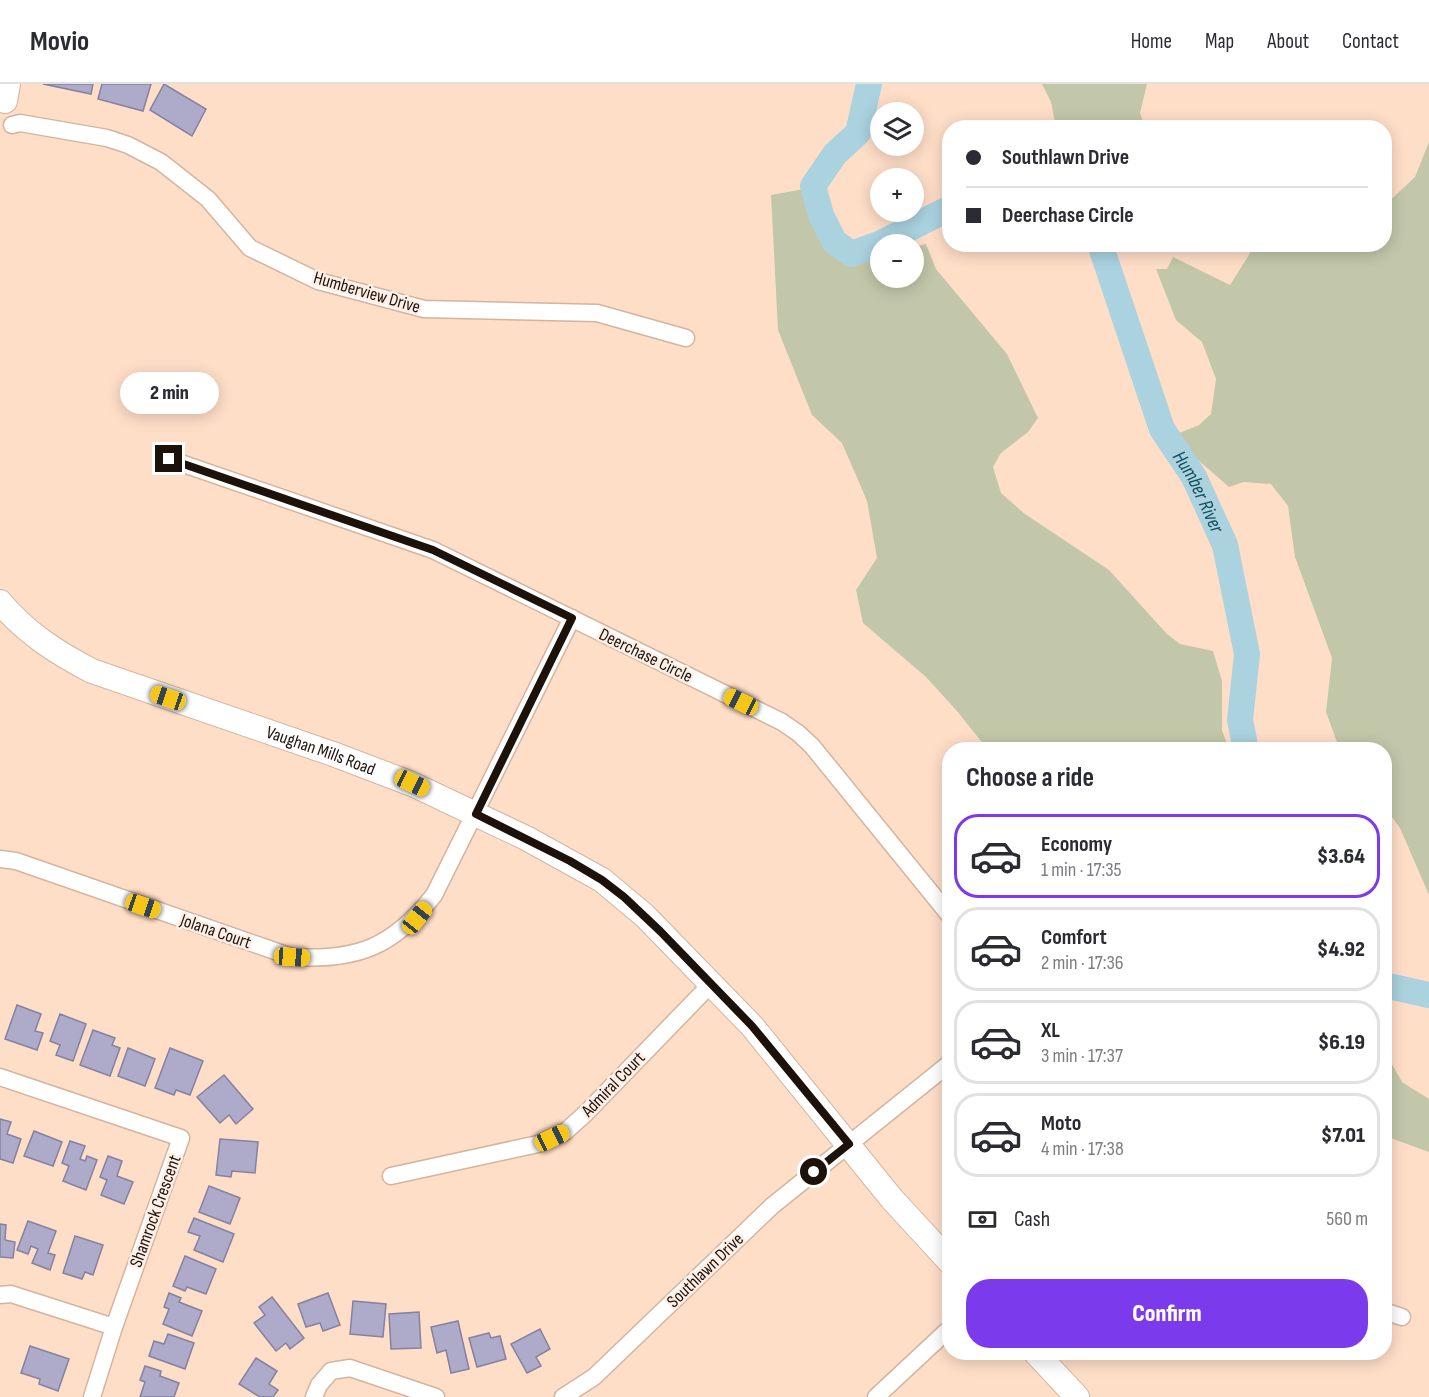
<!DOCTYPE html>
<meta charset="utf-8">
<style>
:root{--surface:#fff;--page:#f2f2f3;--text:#2b2b33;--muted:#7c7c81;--line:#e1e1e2;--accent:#7c3aed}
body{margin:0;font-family:"Sofia Sans Condensed",sans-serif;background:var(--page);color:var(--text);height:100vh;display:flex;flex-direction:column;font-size:22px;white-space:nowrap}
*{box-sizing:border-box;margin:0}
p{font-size:20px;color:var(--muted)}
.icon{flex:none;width:33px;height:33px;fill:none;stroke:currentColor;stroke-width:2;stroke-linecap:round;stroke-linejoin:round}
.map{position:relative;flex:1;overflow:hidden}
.panel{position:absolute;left:942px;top:658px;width:450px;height:618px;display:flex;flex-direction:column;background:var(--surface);border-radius:24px;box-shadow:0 3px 15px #0003}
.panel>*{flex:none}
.top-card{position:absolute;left:942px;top:36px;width:450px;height:132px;border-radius:24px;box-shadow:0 3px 15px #0003;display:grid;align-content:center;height:132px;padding:0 24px;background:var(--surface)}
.tools{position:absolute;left:870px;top:18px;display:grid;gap:12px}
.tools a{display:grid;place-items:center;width:54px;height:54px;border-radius:50%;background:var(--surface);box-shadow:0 3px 15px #0003;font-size:30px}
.end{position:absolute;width:27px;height:27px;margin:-14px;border:8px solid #1d120a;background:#fff;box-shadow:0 0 0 3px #fff}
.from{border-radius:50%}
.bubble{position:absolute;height:42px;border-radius:21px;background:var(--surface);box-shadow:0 3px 15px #0003;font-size:20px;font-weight:800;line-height:42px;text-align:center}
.car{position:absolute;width:18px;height:36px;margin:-18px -9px;border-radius:8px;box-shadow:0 0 4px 2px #0007;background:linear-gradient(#f5c518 24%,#345 0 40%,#f5c518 0 76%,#345 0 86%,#f5c518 0)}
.top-card b{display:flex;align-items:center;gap:21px;height:57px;font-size:22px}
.top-card b+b{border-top:2px solid var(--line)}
.top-card i{width:15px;height:15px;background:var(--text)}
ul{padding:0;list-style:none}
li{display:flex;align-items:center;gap:18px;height:84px;margin:0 12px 9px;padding:0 12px;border:3px solid var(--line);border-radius:24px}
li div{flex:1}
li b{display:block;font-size:22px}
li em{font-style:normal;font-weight:800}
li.active{border-color:var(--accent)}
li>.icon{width:54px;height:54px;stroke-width:1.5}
h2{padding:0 24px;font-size:27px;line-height:72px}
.pay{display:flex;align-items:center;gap:15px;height:66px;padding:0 24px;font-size:22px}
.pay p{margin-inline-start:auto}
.button{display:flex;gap:12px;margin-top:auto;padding:12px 24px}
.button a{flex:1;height:69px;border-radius:24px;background:var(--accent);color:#fff;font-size:24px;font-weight:800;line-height:69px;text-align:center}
header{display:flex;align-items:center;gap:36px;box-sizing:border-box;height:84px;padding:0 30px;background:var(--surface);border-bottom:2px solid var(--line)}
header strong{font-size:28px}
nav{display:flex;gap:33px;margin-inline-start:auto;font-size:21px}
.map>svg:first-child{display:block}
.green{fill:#c3c7a9}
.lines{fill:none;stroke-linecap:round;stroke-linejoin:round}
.river{stroke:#aad2df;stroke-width:26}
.building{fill:#adaaca;stroke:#8481a1;stroke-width:1.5}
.street-casing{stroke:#d4b49f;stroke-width:19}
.secondary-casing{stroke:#d4b49f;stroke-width:26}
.street{stroke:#fff;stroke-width:16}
.secondary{stroke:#fff;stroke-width:24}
.route{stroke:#1d120a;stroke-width:8}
.labels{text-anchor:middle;stroke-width:5;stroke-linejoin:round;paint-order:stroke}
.street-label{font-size:18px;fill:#1d120a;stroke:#fdefe6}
.water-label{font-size:20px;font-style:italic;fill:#184f5e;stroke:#fdefe6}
</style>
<header>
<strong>Movio</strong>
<nav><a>Home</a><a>Map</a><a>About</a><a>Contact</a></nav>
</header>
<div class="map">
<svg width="1429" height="1313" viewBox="0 0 1429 1313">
<rect width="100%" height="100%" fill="#ffdec8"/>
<g class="green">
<polygon points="1042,0 1147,0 1140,29 1145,43 1056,43 1051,18"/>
<polygon points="1429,58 1429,811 1400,744 1385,723 1384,666 1343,666 1337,658 1326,628 1332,574 1295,473 1288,422 1271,400 1243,398 1229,403 1190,369 1177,350 1199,341 1211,330 1216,295 1202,258 1176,236 1156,185 1167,185 1173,173 1230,201 1252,166 1259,161 1384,160 1385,121 1415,93"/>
<polygon points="820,102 819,147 834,165 880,169 880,194 914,194 914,163 926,160 936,185 1007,270 1038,334 1028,348 1001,369 993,383 1001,409 1025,430 1109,486 1167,550 1180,560 1213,567 1222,597 1222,646 1229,666 988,666 957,627 926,593 863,539 856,506 877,474 867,417 842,359 812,331 778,246 771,111"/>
<polygon points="1384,966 1402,998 1429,1015 1429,1068 1385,1052"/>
</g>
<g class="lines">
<g class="river">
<polyline points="869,0 858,49 835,70 813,102 821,131 834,157 851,170 879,160 950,124"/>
<path id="s1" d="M 1100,160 L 1162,345 L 1194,393 L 1225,461 L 1247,570 L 1240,636 L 1246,666"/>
<polyline points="1384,901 1429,911"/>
</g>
</g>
<g class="building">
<polygon points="43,0 93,0 91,10"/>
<polygon points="102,0 151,0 143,27 98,15"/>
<polygon points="164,0 206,25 192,52 150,26"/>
<polygon points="17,921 41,930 35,947 43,949 37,966 5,955"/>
<polygon points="60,930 86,940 73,977 56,971 60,961 50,957"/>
<polygon points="93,946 115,954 112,961 120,964 110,992 80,981"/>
<polygon points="128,964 155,975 145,1002 118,992"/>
<polygon points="170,964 203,977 190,1011 176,1006 174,1011 155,1004"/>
<polygon points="224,991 253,1025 236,1040 229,1031 220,1039 197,1013"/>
<polygon points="0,1035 11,1038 7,1050 21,1055 13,1079 0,1075"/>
<polygon points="34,1047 62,1058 53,1082 24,1072"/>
<polygon points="220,1055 258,1058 255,1089 232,1087 231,1093 216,1091"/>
<polygon points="70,1057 85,1062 80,1075 85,1077 87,1072 97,1076 86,1106 63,1097 69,1082 62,1079"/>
<polygon points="108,1072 122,1077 117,1092 133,1098 124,1120 101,1111 107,1096 100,1093"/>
<polygon points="209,1102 240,1114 230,1140 199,1128"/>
<polygon points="194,1134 234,1150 223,1178 194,1166 200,1152 188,1148"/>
<polygon points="28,1137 56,1147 48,1169 55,1171 50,1186 32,1179 38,1165 31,1162 28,1170 17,1166"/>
<polygon points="0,1140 6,1141 5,1156 15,1158 13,1174 0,1173"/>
<polygon points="75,1152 103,1161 93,1191 85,1188 82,1195 63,1189"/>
<polygon points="185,1172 216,1185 206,1210 187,1203 185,1207 173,1202"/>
<polygon points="169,1209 181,1214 179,1218 202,1227 192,1252 163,1240 169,1225 164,1223"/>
<polygon points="328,1209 340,1241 323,1247 320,1239 306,1243 298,1220"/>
<polygon points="272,1213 304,1254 290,1265 286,1259 276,1267 254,1239 265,1231 259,1223"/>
<polygon points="353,1217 386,1220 383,1253 350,1250"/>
<polygon points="419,1228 421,1264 391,1265 389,1230"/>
<polygon points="458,1237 469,1285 451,1289 446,1266 437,1269 431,1243"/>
<polygon points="540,1245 550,1265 536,1273 541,1282 527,1289 511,1260"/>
<polygon points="489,1249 491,1254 500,1252 506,1275 477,1283 469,1254"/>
<polygon points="168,1250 194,1259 185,1285 149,1272 154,1257 164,1260"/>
<polygon points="30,1262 69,1275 58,1307 39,1300 40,1295 21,1289"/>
<polygon points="256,1274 277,1287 269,1300 278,1306 273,1313 260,1313 239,1300"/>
<polygon points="145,1282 161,1287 160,1292 179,1299 174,1313 140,1313 145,1298 140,1296"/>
</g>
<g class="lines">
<defs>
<g id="street">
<polyline points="12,41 20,39 107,54 128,61 161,78 208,115 250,164 318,197 424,225 597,229 686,254"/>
<polyline points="169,375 433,466 782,638 798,649 812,662 950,832"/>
<path d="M 0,775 L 16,777 L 292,873 C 357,877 393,863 434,811 L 572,534"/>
<polyline points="0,993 181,1054 114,1243 92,1313"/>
<polyline points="391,1092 538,1060 565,1048 586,1029 711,900"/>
<polyline points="0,1211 11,1210 114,1243"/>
<polyline points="1384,1227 1402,1233"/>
<polyline points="314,1313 319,1301 331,1287 350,1284 436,1313"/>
<polyline points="563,1313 594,1293 772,1122 950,979"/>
<polyline points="876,1313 950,1244"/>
</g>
<g id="secondary">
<polyline points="5,17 8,0"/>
<path id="s2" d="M 0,518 C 26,549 57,569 92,587 L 333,670 L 412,700 L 526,754 L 602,796 L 645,832 L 752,942 L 892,1115 L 950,1178"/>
<polyline points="1036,1269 1077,1313"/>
</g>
</defs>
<use href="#street" class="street-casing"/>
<use href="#secondary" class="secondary-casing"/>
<use href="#street" class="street"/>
<use href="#secondary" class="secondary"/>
</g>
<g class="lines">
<polyline class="route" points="169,375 433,466 572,534 476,730 570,777 602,796 624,813 660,847 752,942 849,1060 814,1088"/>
</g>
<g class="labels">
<g class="street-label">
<text transform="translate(367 208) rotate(16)" y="6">Humberview Drive</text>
<text transform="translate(646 571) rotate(26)" y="6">Deerchase Circle</text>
<text dy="6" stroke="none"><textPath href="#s2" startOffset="358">Vaughan Mills Road</textPath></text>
<text transform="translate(216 847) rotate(19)" y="6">Jolana Court</text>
<text transform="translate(613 1000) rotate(-46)" y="6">Admiral Court</text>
<text transform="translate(155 1127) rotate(-70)" y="6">Shamrock Crescent</text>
<text transform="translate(705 1186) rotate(-44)" y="6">Southlawn Drive</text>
</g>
<g class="water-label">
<text dy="7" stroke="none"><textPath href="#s1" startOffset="268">Humber River</textPath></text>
</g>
</g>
</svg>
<div class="tools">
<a><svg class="icon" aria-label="layers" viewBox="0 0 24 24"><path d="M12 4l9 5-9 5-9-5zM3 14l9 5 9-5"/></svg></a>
<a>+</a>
<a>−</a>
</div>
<i class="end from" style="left:814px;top:1088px"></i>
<i class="end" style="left:169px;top:375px"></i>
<div class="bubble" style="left:120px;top:288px;width:99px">2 min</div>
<i class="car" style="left:168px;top:614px;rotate:289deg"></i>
<i class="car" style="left:741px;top:618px;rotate:296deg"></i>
<i class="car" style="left:412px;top:699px;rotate:115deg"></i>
<i class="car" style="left:143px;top:822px;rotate:109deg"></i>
<i class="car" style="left:417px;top:834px;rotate:39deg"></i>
<i class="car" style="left:292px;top:873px;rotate:94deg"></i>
<i class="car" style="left:552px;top:1054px;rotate:65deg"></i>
<div class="top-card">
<b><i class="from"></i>Southlawn Drive</b>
<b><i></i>Deerchase Circle</b>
</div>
<section class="panel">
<h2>Choose a ride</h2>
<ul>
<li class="active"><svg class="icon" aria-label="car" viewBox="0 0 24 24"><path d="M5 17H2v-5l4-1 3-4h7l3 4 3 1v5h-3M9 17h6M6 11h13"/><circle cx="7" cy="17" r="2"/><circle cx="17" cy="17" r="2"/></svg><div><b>Economy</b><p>1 min · 17:35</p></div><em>$3.64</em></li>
<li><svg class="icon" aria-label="car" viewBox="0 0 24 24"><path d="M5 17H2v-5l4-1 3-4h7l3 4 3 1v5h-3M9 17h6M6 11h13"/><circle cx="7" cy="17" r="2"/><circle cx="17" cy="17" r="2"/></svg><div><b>Comfort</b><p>2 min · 17:36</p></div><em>$4.92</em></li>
<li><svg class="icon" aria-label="car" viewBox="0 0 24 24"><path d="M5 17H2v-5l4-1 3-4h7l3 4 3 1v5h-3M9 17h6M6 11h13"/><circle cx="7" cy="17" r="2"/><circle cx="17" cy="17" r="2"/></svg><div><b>XL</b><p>3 min · 17:37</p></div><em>$6.19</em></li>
<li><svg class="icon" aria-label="car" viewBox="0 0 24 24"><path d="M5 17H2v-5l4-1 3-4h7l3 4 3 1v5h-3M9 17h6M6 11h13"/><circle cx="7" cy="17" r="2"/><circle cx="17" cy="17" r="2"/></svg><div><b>Moto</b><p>4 min · 17:38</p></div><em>$7.01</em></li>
</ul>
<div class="pay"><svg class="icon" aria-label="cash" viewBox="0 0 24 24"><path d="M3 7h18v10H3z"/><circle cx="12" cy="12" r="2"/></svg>Cash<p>560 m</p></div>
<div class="button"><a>Confirm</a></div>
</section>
</div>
